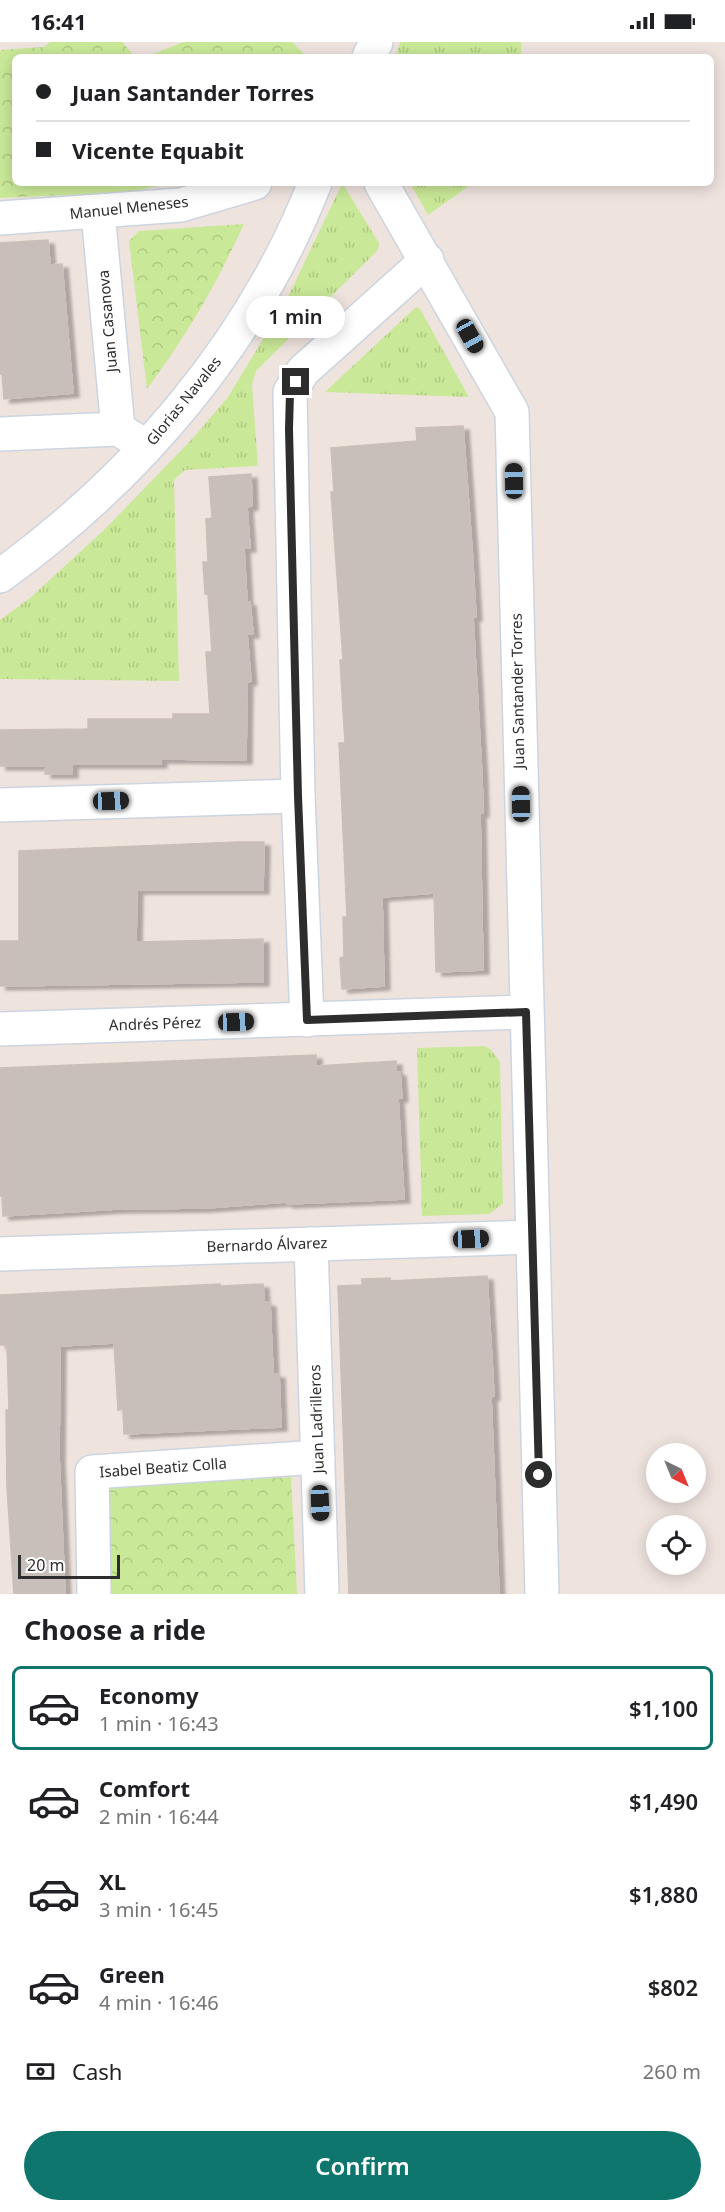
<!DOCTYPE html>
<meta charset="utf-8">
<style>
:root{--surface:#fff;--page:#f6f6f6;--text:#202124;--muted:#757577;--line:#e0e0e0;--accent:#0f766e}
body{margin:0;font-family:"Noto Sans",sans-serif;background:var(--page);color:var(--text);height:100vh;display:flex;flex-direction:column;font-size:22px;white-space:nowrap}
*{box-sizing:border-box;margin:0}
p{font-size:20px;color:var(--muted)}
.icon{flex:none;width:33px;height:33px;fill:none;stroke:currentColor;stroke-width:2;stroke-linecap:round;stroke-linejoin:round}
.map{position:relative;height:1552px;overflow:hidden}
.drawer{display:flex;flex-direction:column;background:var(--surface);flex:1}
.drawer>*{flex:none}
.guide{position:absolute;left:12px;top:12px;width:702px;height:132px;border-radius:9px;box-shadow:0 3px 15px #0003;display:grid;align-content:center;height:132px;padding:0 24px;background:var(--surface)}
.needle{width:39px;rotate:137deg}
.controls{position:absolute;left:646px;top:1401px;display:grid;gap:12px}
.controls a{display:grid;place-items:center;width:60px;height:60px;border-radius:50%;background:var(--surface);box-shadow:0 3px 15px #0003;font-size:30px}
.scale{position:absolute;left:18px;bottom:15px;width:102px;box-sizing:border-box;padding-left:6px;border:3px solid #2d2d2d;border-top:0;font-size:16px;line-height:21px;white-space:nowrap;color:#2d2d2d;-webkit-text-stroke:4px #fff;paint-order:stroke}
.end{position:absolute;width:27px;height:27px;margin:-14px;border:8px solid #2d2d2d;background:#fff;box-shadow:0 0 0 3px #fff}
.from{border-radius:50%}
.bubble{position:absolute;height:42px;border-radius:21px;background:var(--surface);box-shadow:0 3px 15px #0003;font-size:20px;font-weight:600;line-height:42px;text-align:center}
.car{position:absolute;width:18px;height:36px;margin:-18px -9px;border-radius:8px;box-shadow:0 0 4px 2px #0007;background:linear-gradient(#222 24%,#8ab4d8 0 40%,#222 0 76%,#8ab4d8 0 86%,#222 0)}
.guide b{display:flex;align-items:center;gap:21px;height:57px;font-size:22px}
.guide b+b{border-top:2px solid var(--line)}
.guide i{width:15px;height:15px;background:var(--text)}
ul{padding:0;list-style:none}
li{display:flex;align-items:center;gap:18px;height:84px;margin:0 12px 9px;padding:0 12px;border:3px solid transparent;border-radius:9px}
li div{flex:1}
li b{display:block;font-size:22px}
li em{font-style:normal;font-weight:600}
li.active{border-color:var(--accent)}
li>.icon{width:54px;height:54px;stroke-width:1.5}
h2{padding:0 24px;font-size:27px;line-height:72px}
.pay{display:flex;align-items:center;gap:15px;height:66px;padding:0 24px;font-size:22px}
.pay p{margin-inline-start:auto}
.cta{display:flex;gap:12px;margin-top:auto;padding:12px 24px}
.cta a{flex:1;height:69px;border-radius:36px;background:var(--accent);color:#fff;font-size:24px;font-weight:600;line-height:69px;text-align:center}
.status{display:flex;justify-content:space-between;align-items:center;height:42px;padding:0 30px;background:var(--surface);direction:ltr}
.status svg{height:16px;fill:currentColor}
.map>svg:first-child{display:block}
.grass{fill:url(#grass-tufts)}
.forest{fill:url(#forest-crowns)}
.building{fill:#c8bfba;stroke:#cbbfb8;stroke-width:1.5;filter:url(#shadow)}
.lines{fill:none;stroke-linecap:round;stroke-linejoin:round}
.minor-casing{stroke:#ccd5df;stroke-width:36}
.tertiary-casing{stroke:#ccd5df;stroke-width:36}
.minor{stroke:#fff;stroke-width:33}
.tertiary{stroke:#fff;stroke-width:33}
.route{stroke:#2d2d2d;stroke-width:8}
.labels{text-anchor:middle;stroke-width:5;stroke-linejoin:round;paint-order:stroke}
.street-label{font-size:15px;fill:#2d2d2d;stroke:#fff}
</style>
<div class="status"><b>16:41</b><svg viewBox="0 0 49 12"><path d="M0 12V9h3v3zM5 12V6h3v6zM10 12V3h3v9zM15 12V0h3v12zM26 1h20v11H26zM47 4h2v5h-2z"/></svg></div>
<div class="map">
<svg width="725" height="1552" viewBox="0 0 725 1552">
<defs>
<pattern id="grass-tufts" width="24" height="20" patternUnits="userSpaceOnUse" patternTransform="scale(1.5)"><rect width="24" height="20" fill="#cae998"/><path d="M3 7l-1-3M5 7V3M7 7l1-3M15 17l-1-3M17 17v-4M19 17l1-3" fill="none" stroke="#aec883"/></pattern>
<pattern id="forest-crowns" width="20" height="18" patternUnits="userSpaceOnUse" patternTransform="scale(1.5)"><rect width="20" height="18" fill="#cae998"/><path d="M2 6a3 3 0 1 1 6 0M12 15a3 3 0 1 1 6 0" fill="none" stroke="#aec883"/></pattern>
<filter id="shadow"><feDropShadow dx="6" dy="4" stdDeviation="1.5" flood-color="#0004"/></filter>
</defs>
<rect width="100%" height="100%" fill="#efe3de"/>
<g class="grass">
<polygon points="400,0 521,0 521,15 395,15"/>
<polygon points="410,141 473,141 428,173"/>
<polygon points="341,144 344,144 379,201 378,208 256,329 252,343 258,424 185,428 174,438 179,639 0,637 0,578 30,556 105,487 194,395 228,355 285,261"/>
<polygon points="416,265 420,267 469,355 325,350"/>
<polygon points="485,1004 491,1008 500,1020 503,1162 489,1172 422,1174 417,1006"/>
</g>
<g class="forest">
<polygon points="50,0 122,0 135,15 15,15 15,141 170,141 130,150 0,156 0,8 44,5"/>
<polygon points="183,0 292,0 307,15 146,15"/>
<path d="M 244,182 C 215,245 188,291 147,347 L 129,199 L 139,189 Z"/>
<polygon points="291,1435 297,1552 107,1552 102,1444"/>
</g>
<g class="building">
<polygon points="48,198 50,223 62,222 73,351 4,357 2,332 0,332 0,201"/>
<polygon points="463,384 472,507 476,575 473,575 482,735 483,771 480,771 483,928 436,930 434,851 382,855 384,944 342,947 340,916 344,915 343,875 347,875 339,701 345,701 340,618 343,618 331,450 334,450 331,406 417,399 416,386"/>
<polygon points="251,432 252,464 247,465 250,506 244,506 247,560 250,560 253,592 247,592 251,639 247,640 246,718 161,717 161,722 72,722 72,732 45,732 46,724 0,724 0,688 88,687 88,677 173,677 173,672 210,672 206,610 212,610 208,552 205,552 203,520 208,520 206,477 212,476 209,435"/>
<polygon points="238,800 264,800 263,848 137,848 136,900 263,897 263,940 0,944 0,899 19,899 19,809"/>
<polygon points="316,1013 316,1024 396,1019 396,1030 400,1030 402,1056 398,1056 404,1157 287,1162 286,1160 206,1166 117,1167 3,1174 2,1154 0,1154 0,1026"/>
<polygon points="487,1234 494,1354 491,1355 499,1552 349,1552 338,1244 362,1243 362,1237 390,1236 390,1239"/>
<polygon points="220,1242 221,1244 263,1242 264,1260 270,1261 273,1332 279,1332 281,1385 124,1392 123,1367 118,1368 114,1301 60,1304 59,1414 65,1552 14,1552 7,1445 6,1368 9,1368 7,1303 0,1303 0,1253"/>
</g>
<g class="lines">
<defs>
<g id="minor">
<polyline points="381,141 512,370 542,1552"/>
<polyline points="98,170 118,387"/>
<polyline points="0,176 181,163 255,141"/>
<polyline points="0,392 118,387 136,398"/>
<polyline points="0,763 298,754"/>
<polyline points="307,978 298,754 290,350 303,329 427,218"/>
<polyline points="0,987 526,970"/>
<polyline points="311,1202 322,1552"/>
<polyline points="0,1212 533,1195"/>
<polyline points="94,1552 92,1430 318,1415"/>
</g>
<g id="tertiary">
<polyline points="369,15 376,0"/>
<path d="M 0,534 C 138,434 252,301 315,141"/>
</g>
</defs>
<use href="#minor" class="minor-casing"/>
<use href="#tertiary" class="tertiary-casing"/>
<use href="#minor" class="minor"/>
<use href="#tertiary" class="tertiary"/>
</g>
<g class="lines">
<polyline class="route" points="296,340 290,350 289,387 298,754 307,978 526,970 539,1433"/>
</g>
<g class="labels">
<g class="street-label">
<text transform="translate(129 166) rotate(-6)" y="5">Manuel Meneses</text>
<text transform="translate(108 279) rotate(-95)" y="5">Juan Casanova</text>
<text transform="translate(184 359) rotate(-51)" y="5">Glorias Navales</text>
<text transform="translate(518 649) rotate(-91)" y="5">Juan Santander Torres</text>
<text transform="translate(155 982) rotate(-2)" y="5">Andrés Pérez</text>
<text transform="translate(267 1203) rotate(-2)" y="5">Bernardo Álvarez</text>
<text transform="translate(317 1377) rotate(-92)" y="5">Juan Ladrilleros</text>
<text transform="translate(163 1426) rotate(-4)" y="5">Isabel Beatiz Colla</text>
</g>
</g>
</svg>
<div class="controls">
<a><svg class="needle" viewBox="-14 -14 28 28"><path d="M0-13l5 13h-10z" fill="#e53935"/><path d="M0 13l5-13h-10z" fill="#757577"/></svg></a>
<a><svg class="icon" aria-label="locate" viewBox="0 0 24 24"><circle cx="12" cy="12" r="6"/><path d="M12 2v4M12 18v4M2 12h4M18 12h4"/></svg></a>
</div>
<div class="scale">20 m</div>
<i class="end from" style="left:539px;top:1433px"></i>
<i class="end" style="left:296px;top:340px"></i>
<div class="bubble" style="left:246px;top:254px;width:99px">1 min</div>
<i class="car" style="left:470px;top:294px;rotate:151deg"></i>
<i class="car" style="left:514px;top:439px;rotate:359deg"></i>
<i class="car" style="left:111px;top:759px;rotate:88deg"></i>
<i class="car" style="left:521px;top:762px;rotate:359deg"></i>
<i class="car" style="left:236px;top:980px;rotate:88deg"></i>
<i class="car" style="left:471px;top:1197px;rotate:88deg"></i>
<i class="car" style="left:320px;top:1461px;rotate:178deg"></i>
<div class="guide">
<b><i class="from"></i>Juan Santander Torres</b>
<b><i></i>Vicente Equabit</b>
</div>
</div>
<section class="drawer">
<h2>Choose a ride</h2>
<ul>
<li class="active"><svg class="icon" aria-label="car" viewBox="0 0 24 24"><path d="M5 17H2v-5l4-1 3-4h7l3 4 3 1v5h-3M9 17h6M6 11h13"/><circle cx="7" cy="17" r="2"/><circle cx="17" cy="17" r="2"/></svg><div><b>Economy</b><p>1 min · 16:43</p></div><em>$1,100</em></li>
<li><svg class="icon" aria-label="car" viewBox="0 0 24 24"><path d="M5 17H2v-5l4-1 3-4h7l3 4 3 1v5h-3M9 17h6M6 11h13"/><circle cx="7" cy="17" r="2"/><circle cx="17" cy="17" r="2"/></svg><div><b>Comfort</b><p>2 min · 16:44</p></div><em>$1,490</em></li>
<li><svg class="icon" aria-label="car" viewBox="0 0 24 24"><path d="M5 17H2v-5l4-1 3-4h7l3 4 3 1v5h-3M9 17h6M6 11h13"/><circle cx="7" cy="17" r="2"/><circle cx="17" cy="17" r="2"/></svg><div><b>XL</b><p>3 min · 16:45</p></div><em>$1,880</em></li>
<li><svg class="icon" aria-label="car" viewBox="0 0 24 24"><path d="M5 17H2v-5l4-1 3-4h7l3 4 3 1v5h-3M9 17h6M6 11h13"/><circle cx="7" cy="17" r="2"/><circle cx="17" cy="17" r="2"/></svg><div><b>Green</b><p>4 min · 16:46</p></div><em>$802</em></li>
</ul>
<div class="pay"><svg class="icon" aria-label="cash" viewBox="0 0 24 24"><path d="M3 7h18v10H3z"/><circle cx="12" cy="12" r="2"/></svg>Cash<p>260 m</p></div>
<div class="cta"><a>Confirm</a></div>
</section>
